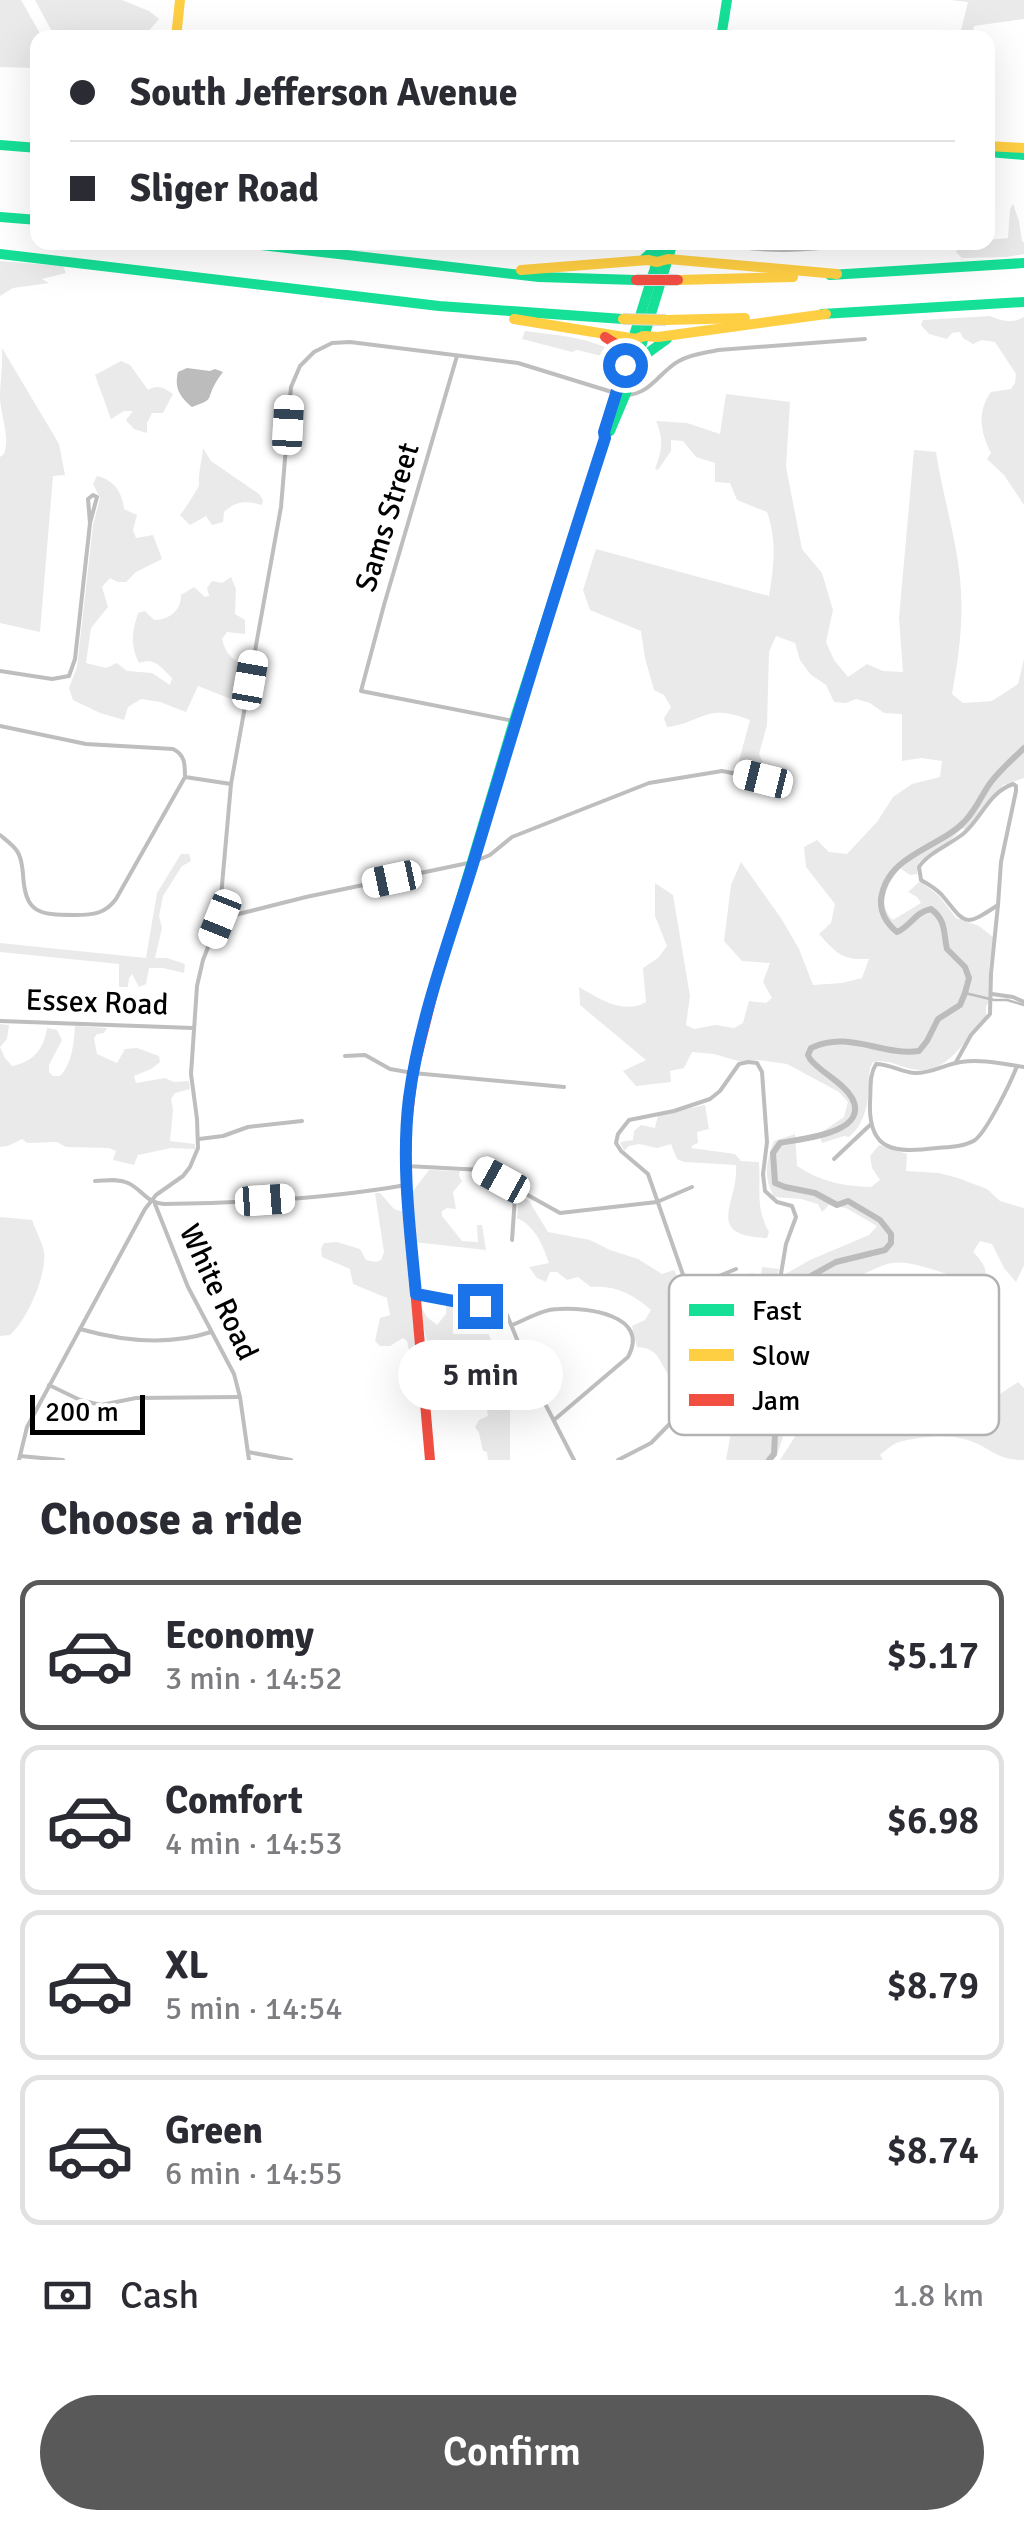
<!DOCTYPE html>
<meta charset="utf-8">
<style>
:root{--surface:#fff;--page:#f2f2f3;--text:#2b2b33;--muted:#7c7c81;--line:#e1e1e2;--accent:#595959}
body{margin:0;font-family:Signika,sans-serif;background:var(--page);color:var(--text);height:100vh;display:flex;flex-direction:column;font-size:38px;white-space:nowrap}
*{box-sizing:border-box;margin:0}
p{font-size:32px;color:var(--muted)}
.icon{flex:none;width:55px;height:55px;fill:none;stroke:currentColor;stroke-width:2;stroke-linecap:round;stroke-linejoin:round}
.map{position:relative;height:1460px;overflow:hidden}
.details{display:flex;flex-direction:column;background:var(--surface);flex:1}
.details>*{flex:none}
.guide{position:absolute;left:30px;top:30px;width:965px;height:220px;border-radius:20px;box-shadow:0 10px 40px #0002;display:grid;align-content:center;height:220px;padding:0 40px;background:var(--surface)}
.scale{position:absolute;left:30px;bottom:25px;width:115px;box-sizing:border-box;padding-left:10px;border:5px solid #000;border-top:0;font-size:28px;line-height:35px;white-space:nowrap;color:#000;-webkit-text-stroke:8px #fff;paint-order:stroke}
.end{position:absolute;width:45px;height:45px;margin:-22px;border:12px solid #1a73e8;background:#fff;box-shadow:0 0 0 5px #fff}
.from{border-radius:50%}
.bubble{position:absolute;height:70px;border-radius:35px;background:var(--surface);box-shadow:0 10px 40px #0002;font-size:32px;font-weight:600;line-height:70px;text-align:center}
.car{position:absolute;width:30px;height:60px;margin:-30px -15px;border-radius:12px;box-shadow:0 0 8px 2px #0007;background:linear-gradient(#fff 24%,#345 0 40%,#fff 0 76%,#345 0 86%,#fff 0)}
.guide b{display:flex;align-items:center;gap:35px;height:95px;font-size:38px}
.guide b+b{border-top:2px solid var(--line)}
.guide i{width:25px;height:25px;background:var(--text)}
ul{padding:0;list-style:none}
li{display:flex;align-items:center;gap:30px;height:150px;margin:0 20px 15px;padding:0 20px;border:5px solid var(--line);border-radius:20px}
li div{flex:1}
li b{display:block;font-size:38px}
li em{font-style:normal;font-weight:600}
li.current{border-color:var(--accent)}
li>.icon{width:90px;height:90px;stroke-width:1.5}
h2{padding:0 40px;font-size:45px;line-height:120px}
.pay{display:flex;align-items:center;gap:25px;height:110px;padding:0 40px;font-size:38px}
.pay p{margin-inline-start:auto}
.cta{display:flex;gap:20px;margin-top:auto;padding:20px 40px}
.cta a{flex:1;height:115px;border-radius:60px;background:var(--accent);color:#fff;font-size:40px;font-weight:600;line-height:115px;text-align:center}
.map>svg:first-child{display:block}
.green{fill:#eaeaea}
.water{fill:#bcbcbc}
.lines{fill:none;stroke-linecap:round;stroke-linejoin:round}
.stream{stroke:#bcbcbc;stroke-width:2.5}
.river{stroke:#bcbcbc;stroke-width:6}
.street{stroke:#bebebe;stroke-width:4}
.fast{stroke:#16e098;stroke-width:10}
.slow{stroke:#ffcf43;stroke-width:10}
.jam{stroke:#f24e42;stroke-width:10}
.slow-bridge-casing{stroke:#dbdbdb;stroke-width:12;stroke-linecap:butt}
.jam-bridge-casing{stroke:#dbdbdb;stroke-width:12;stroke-linecap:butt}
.slow-bridge{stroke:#ffcf43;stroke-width:10}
.jam-bridge{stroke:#f24e42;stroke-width:10}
.route{stroke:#1a73e8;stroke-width:12}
.labels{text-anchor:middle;stroke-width:8;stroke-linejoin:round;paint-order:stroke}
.street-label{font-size:30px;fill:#000;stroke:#fff}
.key{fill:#fff;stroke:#b2b2b2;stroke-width:2.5}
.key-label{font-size:28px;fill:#000}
</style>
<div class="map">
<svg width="1024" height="1460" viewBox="0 0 1024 1460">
<rect width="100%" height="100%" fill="#fff"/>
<g class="green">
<polygon points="0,0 21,0 42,37 38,38 37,68 0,67"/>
<polygon points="35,0 122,0 149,11 159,19 146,34 147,37 55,37"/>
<polygon points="951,0 1024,0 1024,19 974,26 972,37 956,37 961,30 968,2"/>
<polygon points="1013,204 1019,221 1022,241 1024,242 1024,254 1007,257 962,258 956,252 962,243 988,242 988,240 1008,238 1010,209"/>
<polygon points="0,261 63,266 66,273 42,279 49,283 13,288 0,296"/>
<path d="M 990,316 C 1003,321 1011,324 1024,317 L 1024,505 L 1004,475 L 987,459 L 991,453 C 980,432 977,411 991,392 L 1011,389 L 1015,383 L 1016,374 L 995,342 L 982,340 L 973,344 L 963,338 L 960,332 L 952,333 L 947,339 L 929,334 L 921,325 L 923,320 Z"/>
<path d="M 525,331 C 558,335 587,337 618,353 L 622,361 L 577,350 L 572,352 L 522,339 Z"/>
<path d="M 2,348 L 59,444 L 65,475 L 53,476 L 40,632 L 0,623 L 0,457 L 4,454 C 10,435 1,418 0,398 C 0,381 3,365 2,348 Z"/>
<path d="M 121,361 L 130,365 L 148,390 C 158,384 164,388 173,394 L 163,413 L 152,413 L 147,423 L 147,433 L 134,429 L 126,420 L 133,411 L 124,411 L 111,419 L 95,375 Z"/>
<path d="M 726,394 L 790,402 L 786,467 L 802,549 L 822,573 L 833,610 L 826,642 L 834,660 L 848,677 L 867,664 L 883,671 L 903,672 L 899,618 L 914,450 L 936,452 C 943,499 959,545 961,592 C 963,627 958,661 952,694 L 963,703 L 992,701 L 1018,684 L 1024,659 L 1024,778 L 1003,785 L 966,829 L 962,829 L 943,847 L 919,862 L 917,874 L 910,875 L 900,868 C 888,883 876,904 893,920 L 921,903 L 917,897 L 908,892 L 920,881 L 939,896 L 956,918 L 979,926 L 993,937 L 989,967 L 990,1001 L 986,1006 L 986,1017 C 965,1038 948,1077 912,1069 C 898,1066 888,1059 873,1062 L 870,1068 C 868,1094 870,1119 849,1137 L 844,1136 L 822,1143 L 819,1134 L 844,1117 L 848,1102 L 839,1092 L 787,1064 L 759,1060 L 738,1061 L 714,1054 L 692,1052 L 684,1068 L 670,1071 L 671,1082 L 636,1086 L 623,1071 L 646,1060 L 580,1005 L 579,987 C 600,999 623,1015 646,1002 L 643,968 L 658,958 L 667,946 L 655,916 L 655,883 L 673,895 L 690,996 L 686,1025 L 694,1029 L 716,1025 L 734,1028 L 743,1023 L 749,1001 L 766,1003 L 772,998 L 763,982 L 770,963 L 742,961 L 724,941 L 731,885 L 741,862 L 781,918 L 799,949 L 813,985 L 842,983 L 862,978 L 869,959 C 842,960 837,954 819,934 L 831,923 L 835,904 L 806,867 L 804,847 L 817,840 L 829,852 L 847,854 L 877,822 L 893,797 L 912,784 L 940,777 L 942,761 L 921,758 L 902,761 L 902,714 L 884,713 L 870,703 L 856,699 L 846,703 L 834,702 L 826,685 L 810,674 L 800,660 L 795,643 L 776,636 L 769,652 L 767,725 L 759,754 L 766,769 L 755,773 L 737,768 L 750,720 C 706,702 704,722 667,727 L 664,718 L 671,707 L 664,695 L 654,690 L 645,658 L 641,631 L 590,610 L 583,590 L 596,549 L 769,596 C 774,567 777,540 767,512 L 737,500 L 730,483 L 715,482 L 715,463 L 696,457 L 683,441 L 671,440 L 671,451 L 658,470 L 655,469 C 662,451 664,439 656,421 L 687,423 L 720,434 Z"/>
<path d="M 203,448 L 211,461 L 259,494 L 263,500 L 262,505 C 246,501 237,500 224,512 L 223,522 L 212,525 L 206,516 L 190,525 L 180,515 C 188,505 193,496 199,486 C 198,472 202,462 203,448 Z"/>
<path d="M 97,476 C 114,480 122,492 124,509 L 137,515 L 133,530 L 136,538 L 153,535 L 162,559 L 136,572 L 126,582 L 118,582 L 110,578 L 102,587 L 108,607 L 91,628 L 86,663 L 106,668 L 117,663 L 127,671 L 152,673 L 170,685 L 172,678 C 161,667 155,657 139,663 C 130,644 132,633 138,613 L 145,611 L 154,620 C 169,620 181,611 181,595 L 194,587 L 205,597 L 209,596 L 207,588 L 212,581 L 222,583 L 231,577 L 236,589 L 235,614 L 245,620 L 245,634 L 227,632 L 222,639 C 226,655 233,660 247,668 L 241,703 L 198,686 L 186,712 L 160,702 L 141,699 L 128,707 L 124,720 L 100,713 L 73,700 L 69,688 L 77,667 L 93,525 L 100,498 L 93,484 Z"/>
<polygon points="181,854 189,854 191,861 182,866 163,896 159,916 162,928 155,958 167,958 185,964 184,973 163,968 149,968 146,984 139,987 132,974 129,978 128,987 119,987 119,964 0,952 0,943 146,958 157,893"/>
<path d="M 0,1024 L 9,1025 L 7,1039 L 0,1047 L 5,1058 L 12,1066 C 33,1062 44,1049 47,1028 L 57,1030 L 62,1040 L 49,1065 L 49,1072 L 53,1076 L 60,1076 C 72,1064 74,1043 75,1026 L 107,1028 L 104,1033 L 97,1034 L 94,1038 L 97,1054 L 117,1063 L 125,1049 L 137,1048 L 159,1056 L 160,1062 L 151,1069 L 134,1076 L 136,1083 L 165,1078 L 174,1082 L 189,1081 L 190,1089 L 175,1093 L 171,1099 L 173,1110 L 170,1141 L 195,1144 L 195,1149 L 171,1148 L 138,1155 L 134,1165 L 113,1160 L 116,1151 L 109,1148 L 66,1147 L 57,1142 L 27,1143 L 22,1139 L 8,1146 L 0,1147 Z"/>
<path d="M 705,1105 L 709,1129 L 697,1132 L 698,1143 L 693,1145 L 691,1148 L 735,1154 L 741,1161 L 759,1162 C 761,1189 755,1207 769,1232 L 767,1238 C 702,1235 739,1203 736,1165 L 684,1162 L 677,1159 L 671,1144 L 657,1148 L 639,1144 L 629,1146 L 624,1151 L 620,1142 L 633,1140 L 634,1131 L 641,1125 L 655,1128 L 658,1115 Z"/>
<path d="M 795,1134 L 797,1166 C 821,1182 844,1186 871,1187 L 880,1180 L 872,1168 L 870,1156 L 879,1145 L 907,1154 L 906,1171 L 939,1173 L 958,1178 L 987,1189 L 1000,1201 L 1024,1208 L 1024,1265 L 1016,1282 L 1004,1268 L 992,1244 L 980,1241 L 973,1252 C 984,1263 989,1271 984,1286 C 958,1279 932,1267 906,1263 C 882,1259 867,1277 844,1280 C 833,1281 823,1279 812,1281 L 807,1292 L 803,1338 L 793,1377 L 792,1409 L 777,1455 L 773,1460 L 726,1460 L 731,1432 L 719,1425 L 724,1396 L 734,1396 L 741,1384 L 725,1360 L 710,1345 L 698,1354 L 697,1367 L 700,1380 L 695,1381 L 693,1373 L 685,1367 L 668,1374 C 657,1358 659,1349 637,1347 L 632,1326 L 645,1320 L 651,1310 C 633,1294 615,1285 591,1287 L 578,1277 L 567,1280 L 557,1272 L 550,1272 L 546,1282 L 537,1278 L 529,1267 L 549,1263 C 542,1244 536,1227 517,1218 L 519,1195 L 529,1201 L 548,1232 L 590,1240 L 610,1250 L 638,1259 L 662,1274 L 674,1270 C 687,1297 700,1305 719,1327 C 731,1339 732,1355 747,1365 L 765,1357 L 772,1341 L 782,1276 L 810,1260 L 869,1235 L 877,1226 L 846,1208 L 829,1205 L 822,1212 L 818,1204 L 801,1199 L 774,1197 C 763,1175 766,1163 774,1141 Z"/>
<polygon points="429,1170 460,1171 459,1176 462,1181 453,1192 456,1209 447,1208 442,1211 442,1216 462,1241 478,1242 477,1225 482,1225 486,1250 413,1242 410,1195"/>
<polygon points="375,1193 380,1193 394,1209 404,1212 418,1363 412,1364 407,1341 403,1338 390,1346 380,1346 375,1341 380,1318 390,1315 387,1298 353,1284 350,1269 322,1257 321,1249 324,1243 337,1242 360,1249 366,1260 376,1262 381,1260 384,1252"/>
<path d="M 0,1217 L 32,1220 C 36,1231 42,1242 44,1252 C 47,1275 27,1320 10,1335 L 0,1336 Z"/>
<path d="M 762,1267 L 779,1269 C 774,1294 773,1352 746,1360 L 741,1356 L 725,1325 L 692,1291 L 696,1289 L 721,1315 L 723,1303 L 728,1301 L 744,1314 L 748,1312 L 751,1304 L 748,1294 L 745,1293 L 741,1276 L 753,1273 L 757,1305 Z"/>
<path d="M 844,1289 L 841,1395 L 927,1405 L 944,1393 L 966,1400 L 988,1402 L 1018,1382 L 1024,1388 L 1024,1460 C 993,1460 991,1446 964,1439 C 946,1434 917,1437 899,1442 C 892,1444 886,1450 880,1455 L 883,1460 L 780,1460 L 796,1435 L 799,1391 L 832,1369 L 836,1290 Z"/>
<path d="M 446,1302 L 478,1308 L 496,1352 L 510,1366 L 510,1460 L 488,1460 L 487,1452 L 483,1451 L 479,1433 L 475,1427 L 479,1420 L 488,1416 C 486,1403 482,1393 481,1380 C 466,1377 453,1381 438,1376 C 433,1352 421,1332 421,1306 L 427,1317 L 437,1325 L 446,1314 Z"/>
</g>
<path class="water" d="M 187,368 L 210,371 L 215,369 L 223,372 C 220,376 217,380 215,384 C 206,400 215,399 192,407 C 180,397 174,388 178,372 Z"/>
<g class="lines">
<polyline class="stream" points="965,993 994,1000 1007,1000 1024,1005"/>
<path class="river" d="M 769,1460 L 774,1454 L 775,1434 L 785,1418 L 786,1406 L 781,1389 L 790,1358 L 788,1351 L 790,1342 L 802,1332 L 794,1298 L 800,1282 L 836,1262 L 885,1250 L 891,1243 L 891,1234 L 880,1220 L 848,1201 L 837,1205 L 815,1193 L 785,1187 L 775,1183 L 773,1153 L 780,1143 C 798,1139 871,1134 852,1098 C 843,1082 821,1073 810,1059 L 808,1055 L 811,1048 C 849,1030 881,1056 919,1051 L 927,1041 L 938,1019 L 960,1005 L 965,993 L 969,978 L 965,967 L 947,949 C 943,933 947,921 931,909 C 915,912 911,926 897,932 C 886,923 880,913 881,899 C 887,854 939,849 965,821 C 976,810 982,794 991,782 C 1001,769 1013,759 1024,748"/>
<g class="street">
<path d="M 722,242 C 770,257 826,247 875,242"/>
<polyline points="457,356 384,605 361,691 514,721"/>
<path d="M 626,395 C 650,395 660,371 679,361 C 691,354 705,353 718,350 L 865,339"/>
<polyline points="0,671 52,679 69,676 75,659 90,523 97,497 93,495 88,499 90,523"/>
<path d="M 0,726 L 86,744 L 173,749 C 185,755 185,764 185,777 L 231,784"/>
<path d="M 1013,784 L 1016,786 L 1016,791 L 1001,862 L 998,905 C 962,929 966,923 941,894 C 935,888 928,884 921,880 L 919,867 C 928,853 949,845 963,834 C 981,819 989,792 1013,784 Z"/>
<path d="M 0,835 C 6,840 13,845 17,851 C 22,858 22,866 23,874 C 25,913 38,915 75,915 C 93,915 105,914 116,899 L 185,777"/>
<polyline points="219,919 306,897 473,862 490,855 512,837 649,783 722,771 763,779"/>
<polyline points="992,994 1013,997 1024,1002"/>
<polyline points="0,1021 193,1028"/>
<polyline points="345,1056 365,1055 390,1069 413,1073 564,1087"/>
<polygon points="748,1062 757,1063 762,1072 767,1142 763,1174 765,1191 777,1202 792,1206 796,1217 786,1244 770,1339 760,1357 746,1362 739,1357 723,1327 688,1289 648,1174 621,1151 616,1143 618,1134 629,1120 674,1111 710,1099 720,1091 739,1064"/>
<polyline points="956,1062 971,1035 990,1014 991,973 998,905"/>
<path d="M 1017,1066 C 1011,1082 987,1131 975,1140 C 964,1147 949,1147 937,1148 C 895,1153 868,1152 870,1102 C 871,1089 869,1075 876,1064 C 890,1064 901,1072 914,1073 C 931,1074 945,1064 961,1062 C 982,1059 1003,1064 1024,1067"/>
<polyline points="199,1139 223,1136 248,1127 302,1121"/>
<polyline points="834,1159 870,1125"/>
<polyline points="406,1166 483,1170 560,1213 657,1202 692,1187"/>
<path d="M 95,1181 C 105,1181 118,1178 128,1183 C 143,1190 146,1203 164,1204 C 244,1203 327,1199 406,1185"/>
<polyline points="155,1204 188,1287 234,1374 240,1397 249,1460"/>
<polyline points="512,1240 515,1197 519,1190"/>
<polyline points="688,1289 736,1269"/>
<polyline points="419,1295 492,1308 507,1315 537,1388 574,1460"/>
<path d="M 512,1325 C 527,1319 543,1309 559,1309 C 586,1307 651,1315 628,1357 L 554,1420"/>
<path d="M 80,1329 C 122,1341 168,1346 211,1332"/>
<polyline points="49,1385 80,1400 101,1405 136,1398 239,1397"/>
<polyline points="248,1452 291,1460"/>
<polyline points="20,1456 63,1460"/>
<polyline points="19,1460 27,1427 145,1209 156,1195 183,1176 190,1167 198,1148 197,1119 191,1074 197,986 203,960 219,919 231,784 281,507 291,387 300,366 314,352 332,343 350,342 518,363 612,392"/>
<polyline points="618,1460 651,1443 701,1392 705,1382"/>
</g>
<g class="fast">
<polyline points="721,38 727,0"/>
<polyline points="0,145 38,148"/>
<polyline points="988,152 1024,155"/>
<polyline points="0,217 38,220"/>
<polyline points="234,242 539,277 636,280"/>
<polyline points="0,254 439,306 623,319"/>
<polyline points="645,258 663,242"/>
<polyline points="830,275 1024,263"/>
<polyline points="822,314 1024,302"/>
<polyline points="633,373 645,355 667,339"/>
<polyline points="610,431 629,386 673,242"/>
<polyline points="435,985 514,721 605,438 604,432 663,242"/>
</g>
<g class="slow">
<polyline points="176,38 180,0"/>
<polyline points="988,146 1024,148"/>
<polyline points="521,270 648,260 657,262 668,259 837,274"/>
<polyline points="678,280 793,277"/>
<polyline points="514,319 636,339 644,336 658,337 826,314"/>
<polyline points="666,320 745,318"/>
</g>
<g class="jam">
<polyline points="605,337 616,344 625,365"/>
<polyline points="430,1460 406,1185 406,1133 413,1073 435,985"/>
</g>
<defs>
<polyline id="slow-bridge" points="623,319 666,320"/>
<polyline id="jam-bridge" points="636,280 678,280"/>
</defs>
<use href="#slow-bridge" class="slow-bridge-casing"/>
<use href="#jam-bridge" class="jam-bridge-casing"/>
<use href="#slow-bridge" class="slow-bridge"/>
<use href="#jam-bridge" class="jam-bridge"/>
</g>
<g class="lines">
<path class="route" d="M 480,1306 L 416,1294 C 410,1229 401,1163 409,1098 C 420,1016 451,936 475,857 C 517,717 560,577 605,438 L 604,432 L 625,365"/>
</g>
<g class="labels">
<g class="street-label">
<text transform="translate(387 517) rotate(-73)" y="10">Sams Street</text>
<text transform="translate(97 1002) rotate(2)" y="10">Essex Road</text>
<text transform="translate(219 1292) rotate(65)" y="10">White Road</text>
</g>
</g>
<rect x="669" y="1275" width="330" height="160" rx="15" class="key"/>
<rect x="689" y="1304" width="45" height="12" fill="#16e098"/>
<rect x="689" y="1349" width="45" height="12" fill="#ffcf43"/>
<rect x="689" y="1394" width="45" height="12" fill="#f24e42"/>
<g class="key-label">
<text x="752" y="1320">Fast</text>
<text x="752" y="1365">Slow</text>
<text x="752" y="1410">Jam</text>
</g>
</svg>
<div class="scale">200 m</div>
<i class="end from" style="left:625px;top:365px"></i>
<i class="end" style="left:480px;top:1306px"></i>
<div class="bubble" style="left:398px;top:1340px;width:165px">5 min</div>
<i class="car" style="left:288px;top:425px;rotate:3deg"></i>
<i class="car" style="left:250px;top:680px;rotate:10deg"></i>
<i class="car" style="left:763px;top:779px;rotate:284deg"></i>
<i class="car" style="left:392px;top:879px;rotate:258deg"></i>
<i class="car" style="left:220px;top:919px;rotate:202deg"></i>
<i class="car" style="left:501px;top:1180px;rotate:299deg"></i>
<i class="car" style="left:265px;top:1200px;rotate:86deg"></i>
<div class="guide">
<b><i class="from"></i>South Jefferson Avenue</b>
<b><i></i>Sliger Road</b>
</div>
</div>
<section class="details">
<h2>Choose a ride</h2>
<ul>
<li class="current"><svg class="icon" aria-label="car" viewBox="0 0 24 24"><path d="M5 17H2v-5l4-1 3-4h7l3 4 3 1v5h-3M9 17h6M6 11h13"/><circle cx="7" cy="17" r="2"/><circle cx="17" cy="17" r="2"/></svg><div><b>Economy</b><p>3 min · 14:52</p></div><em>$5.17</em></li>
<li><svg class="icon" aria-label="car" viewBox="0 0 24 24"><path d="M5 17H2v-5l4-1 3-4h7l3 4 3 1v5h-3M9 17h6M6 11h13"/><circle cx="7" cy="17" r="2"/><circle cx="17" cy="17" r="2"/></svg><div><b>Comfort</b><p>4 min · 14:53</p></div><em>$6.98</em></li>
<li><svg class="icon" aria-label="car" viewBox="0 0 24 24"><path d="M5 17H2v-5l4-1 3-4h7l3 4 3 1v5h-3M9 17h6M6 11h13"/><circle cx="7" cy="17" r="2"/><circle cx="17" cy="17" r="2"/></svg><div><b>XL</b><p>5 min · 14:54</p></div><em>$8.79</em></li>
<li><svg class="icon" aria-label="car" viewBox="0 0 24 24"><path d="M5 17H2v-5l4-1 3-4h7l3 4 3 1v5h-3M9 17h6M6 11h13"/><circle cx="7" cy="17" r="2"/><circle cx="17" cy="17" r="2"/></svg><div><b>Green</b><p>6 min · 14:55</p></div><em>$8.74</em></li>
</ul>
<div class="pay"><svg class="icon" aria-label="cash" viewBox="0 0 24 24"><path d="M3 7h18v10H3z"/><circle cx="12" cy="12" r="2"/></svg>Cash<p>1.8 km</p></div>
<div class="cta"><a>Confirm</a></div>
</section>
